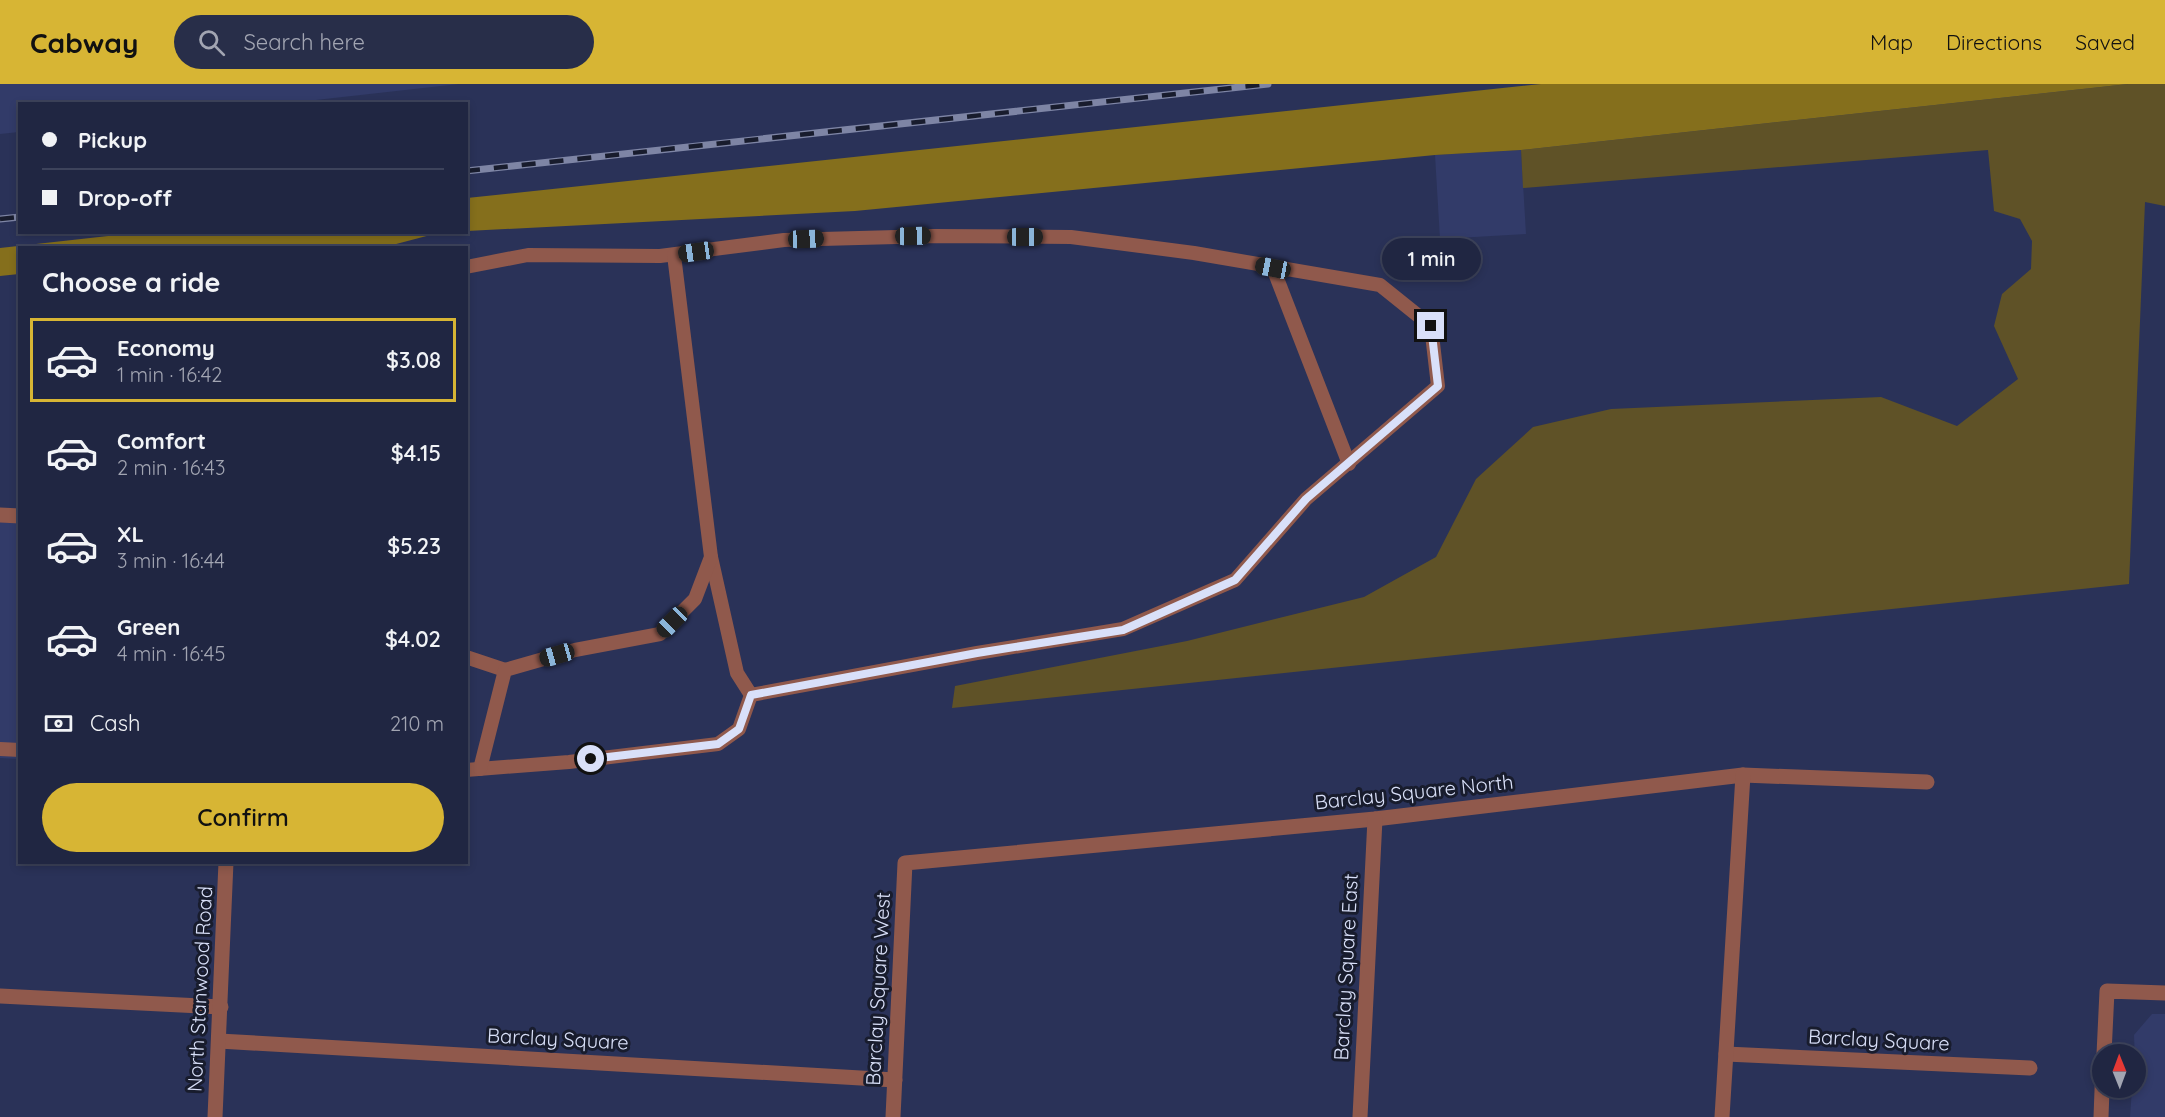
<!DOCTYPE html>
<meta charset="utf-8">
<style>
:root{--surface:#202642;--page:#282e49;--text:#f1f3f6;--muted:#a2a5b2;--line:#3d435b;--accent:#d7b534}
body{margin:0;font-family:Quicksand,sans-serif;background:var(--page);color:var(--text);height:100vh;display:flex;flex-direction:column;font-size:22px;white-space:nowrap}
*{box-sizing:border-box;margin:0}
p{font-size:20px;color:var(--muted)}
.icon{flex:none;width:33px;height:33px;fill:none;stroke:currentColor;stroke-width:2;stroke-linecap:round;stroke-linejoin:round}
.map{position:relative;flex:1;overflow:hidden}
.panel{position:absolute;left:18px;top:162px;width:450px;height:618px;display:flex;flex-direction:column;background:var(--surface);border-radius:0px;box-shadow:0 3px 9px #0003,0 0 0 2px var(--line)}
.panel>*{flex:none}
.hud{position:absolute;left:18px;top:18px;width:450px;height:132px;border-radius:0px;box-shadow:0 3px 9px #0003,0 0 0 2px var(--line);display:grid;align-content:center;height:132px;padding:0 24px;background:var(--surface)}
.needle{width:39px;rotate:359deg}
.buttons{position:absolute;left:2092px;top:960px;display:grid;gap:12px}
.buttons a{display:grid;place-items:center;width:54px;height:54px;border-radius:50%;background:var(--surface);box-shadow:0 3px 9px #0003,0 0 0 2px var(--line);font-size:30px}
.end{position:absolute;width:27px;height:27px;margin:-14px;border:8px solid #d9e0f9;background:#111;box-shadow:0 0 0 3px #111}
.from{border-radius:50%}
.bubble{position:absolute;height:42px;border-radius:21px;background:var(--surface);box-shadow:0 3px 9px #0003,0 0 0 2px var(--line);font-size:20px;font-weight:600;line-height:42px;text-align:center}
.car{position:absolute;width:18px;height:36px;margin:-18px -9px;border-radius:8px;box-shadow:0 0 4px 2px #0007;background:linear-gradient(#222 24%,#8ab4d8 0 40%,#222 0 76%,#8ab4d8 0 86%,#222 0)}
.hud b{display:flex;align-items:center;gap:21px;height:57px;font-size:22px}
.hud b+b{border-top:2px solid var(--line)}
.hud i{width:15px;height:15px;background:var(--text)}
ul{padding:0;list-style:none}
li{display:flex;align-items:center;gap:18px;height:84px;margin:0 12px 9px;padding:0 12px;border:3px solid transparent;border-radius:0px}
li div{flex:1}
li b{display:block;font-size:22px}
li em{font-style:normal;font-weight:600}
li.on{border-color:var(--accent)}
li>.icon{width:54px;height:54px;stroke-width:1.5}
h2{padding:0 24px;font-size:27px;line-height:72px}
.pay{display:flex;align-items:center;gap:15px;height:66px;padding:0 24px;font-size:22px}
.pay p{margin-inline-start:auto}
.primary-button{display:flex;gap:12px;margin-top:auto;padding:12px 24px}
.primary-button a{flex:1;height:69px;border-radius:36px;background:var(--accent);color:#111;font-size:24px;font-weight:600;line-height:69px;text-align:center}
header{display:flex;align-items:center;gap:36px;box-sizing:border-box;height:84px;padding:0 30px;background:var(--accent);color:#111}
header strong{font-size:28px}
nav{display:flex;gap:33px;margin-inline-start:auto;font-size:21px}
.search{width:420px;height:54px;background:var(--page);display:flex;align-items:center;gap:15px;box-sizing:border-box;padding:0 21px;border-radius:33px;color:var(--muted);font-size:22px}
.map>svg:first-child{display:block}
.built{fill:#323b69}
.green{fill:#5f5227}
.forest{fill:#856f1c}
.lines{fill:none;stroke-linecap:round;stroke-linejoin:round}
.lane{stroke:#90594c;stroke-width:14}
.street{stroke:#90594c;stroke-width:15}
.rail-casing{stroke:#7e85a5;stroke-width:7}
.rail{stroke:#181c2d;stroke-width:4.5;stroke-dasharray:14;stroke-linecap:butt}
.route{stroke:#d9e0f9;stroke-width:8}
.labels{text-anchor:middle;stroke-width:6;stroke-linejoin:round;paint-order:stroke}
.street-label{font-size:20px;fill:#d9e0f9;stroke:#181c2d}
</style>
<header>
<strong>Cabway</strong>
<div class="search"><svg class="icon" aria-label="search" viewBox="0 0 24 24"><circle cx="10" cy="10" r="6"/><path d="M15 15l6 6"/></svg>Search here</div>
<nav><a>Map</a><a>Directions</a><a>Saved</a></nav>
</header>
<div class="map">
<svg width="2165" height="1033" viewBox="0 0 2165 1033">
<rect width="100%" height="100%" fill="#2a3258"/>
<g class="built">
<polygon points="0,0 459,0 280,20 20,20 19,48 0,50"/>
<polygon points="1521,66 1526,150 1440,155 1435,71"/>
<polygon points="0,428 19,429 19,675 0,674"/>
<polygon points="2152,930 2165,930 2165,1033 2130,1033 2132,1004 2136,1004 2134,951"/>
</g>
<polygon class="green" points="2128,0 2165,0 2165,122 2145,118 2129,500 952,624 955,602 1187,557 1364,513 1436,473 1476,395 1533,343 1611,325 1881,313 1957,342 2018,295 1994,242 2002,210 2031,185 2032,157 2020,135 1994,127 1988,66 1523,104 1521,66"/>
<g class="forest">
<polygon points="1541,0 2128,0 1521,66 1435,71 855,127 467,147 467,114"/>
<polygon points="135,149 135,148 438,149 381,164 20,164 19,190 0,192 0,164"/>
</g>
<g class="lines">
<g class="lane">
<polyline points="466,183 528,171 660,172 784,156 934,152 1071,153 1194,169 1380,201 1431,242 1438,302 1306,415 1235,496 1123,545 977,569 751,611 739,645 718,660 569,678 466,686"/>
<polyline points="1273,184 1349,380"/>
<polyline points="711,473 737,589 751,611"/>
<polyline points="466,573 505,586"/>
<polyline points="0,665 20,666"/>
<polyline points="480,685 505,586 575,566 660,550 695,515 711,473 674,171"/>
</g>
<g class="street">
<polyline points="0,431 20,432"/>
<polyline points="0,912 221,923"/>
<polyline points="219,957 895,996"/>
<polyline points="1726,970 2030,984"/>
<polyline points="2104,970 2107,907 2165,909"/>
<polyline points="215,1033 226,778"/>
<polyline points="893,1033 905,779 1375,735 1743,691 1927,698"/>
<polyline points="1360,1033 1375,735"/>
<polyline points="1722,1033 1743,691"/>
<polyline points="2101,1033 2103,980"/>
</g>
<defs>
<g id="rail">
<polyline points="466,87 1268,0"/>
<polyline points="0,135 20,133"/>
</g>
</defs>
<use href="#rail" class="rail-casing"/>
<use href="#rail" class="rail"/>
</g>
<g class="lines">
<polyline class="route" points="591,675 718,660 739,645 751,611 977,569 1123,546 1235,496 1306,415 1438,302 1431,242"/>
</g>
<g class="labels">
<g class="street-label">
<text transform="translate(1414 708) rotate(-6)" y="7">Barclay Square North</text>
<text transform="translate(1346 883) rotate(-87)" y="7">Barclay Square East</text>
<text transform="translate(200 905) rotate(-87)" y="7">North Stanwood Road</text>
<text transform="translate(878 905) rotate(-87)" y="7">Barclay Square West</text>
<text transform="translate(558 955) rotate(3)" y="7">Barclay Square</text>
<text transform="translate(1879 956) rotate(3)" y="7">Barclay Square</text>
</g>
</g>
</svg>
<div class="buttons">
<a><svg class="needle" viewBox="-14 -14 28 28"><path d="M0-13l5 13h-10z" fill="#e53935"/><path d="M0 13l5-13h-10z" fill="#a2a5b2"/></svg></a>
</div>
<i class="end from" style="left:591px;top:675px"></i>
<i class="end" style="left:1431px;top:242px"></i>
<div class="bubble" style="left:1382px;top:154px;width:99px">1 min</div>
<i class="car" style="left:913px;top:152px;rotate:89deg"></i>
<i class="car" style="left:1025px;top:153px;rotate:90deg"></i>
<i class="car" style="left:806px;top:155px;rotate:88deg"></i>
<i class="car" style="left:696px;top:168px;rotate:262deg"></i>
<i class="car" style="left:1273px;top:184px;rotate:281deg"></i>
<i class="car" style="left:672px;top:538px;rotate:225deg"></i>
<i class="car" style="left:557px;top:571px;rotate:254deg"></i>
<div class="hud">
<b><i class="from"></i>Pickup</b>
<b><i></i>Drop-off</b>
</div>
<section class="panel">
<h2>Choose a ride</h2>
<ul>
<li class="on"><svg class="icon" aria-label="car" viewBox="0 0 24 24"><path d="M5 17H2v-5l4-1 3-4h7l3 4 3 1v5h-3M9 17h6M6 11h13"/><circle cx="7" cy="17" r="2"/><circle cx="17" cy="17" r="2"/></svg><div><b>Economy</b><p>1 min · 16:42</p></div><em>$3.08</em></li>
<li><svg class="icon" aria-label="car" viewBox="0 0 24 24"><path d="M5 17H2v-5l4-1 3-4h7l3 4 3 1v5h-3M9 17h6M6 11h13"/><circle cx="7" cy="17" r="2"/><circle cx="17" cy="17" r="2"/></svg><div><b>Comfort</b><p>2 min · 16:43</p></div><em>$4.15</em></li>
<li><svg class="icon" aria-label="car" viewBox="0 0 24 24"><path d="M5 17H2v-5l4-1 3-4h7l3 4 3 1v5h-3M9 17h6M6 11h13"/><circle cx="7" cy="17" r="2"/><circle cx="17" cy="17" r="2"/></svg><div><b>XL</b><p>3 min · 16:44</p></div><em>$5.23</em></li>
<li><svg class="icon" aria-label="car" viewBox="0 0 24 24"><path d="M5 17H2v-5l4-1 3-4h7l3 4 3 1v5h-3M9 17h6M6 11h13"/><circle cx="7" cy="17" r="2"/><circle cx="17" cy="17" r="2"/></svg><div><b>Green</b><p>4 min · 16:45</p></div><em>$4.02</em></li>
</ul>
<div class="pay"><svg class="icon" aria-label="cash" viewBox="0 0 24 24"><path d="M3 7h18v10H3z"/><circle cx="12" cy="12" r="2"/></svg>Cash<p>210 m</p></div>
<div class="primary-button"><a>Confirm</a></div>
</section>
</div>
